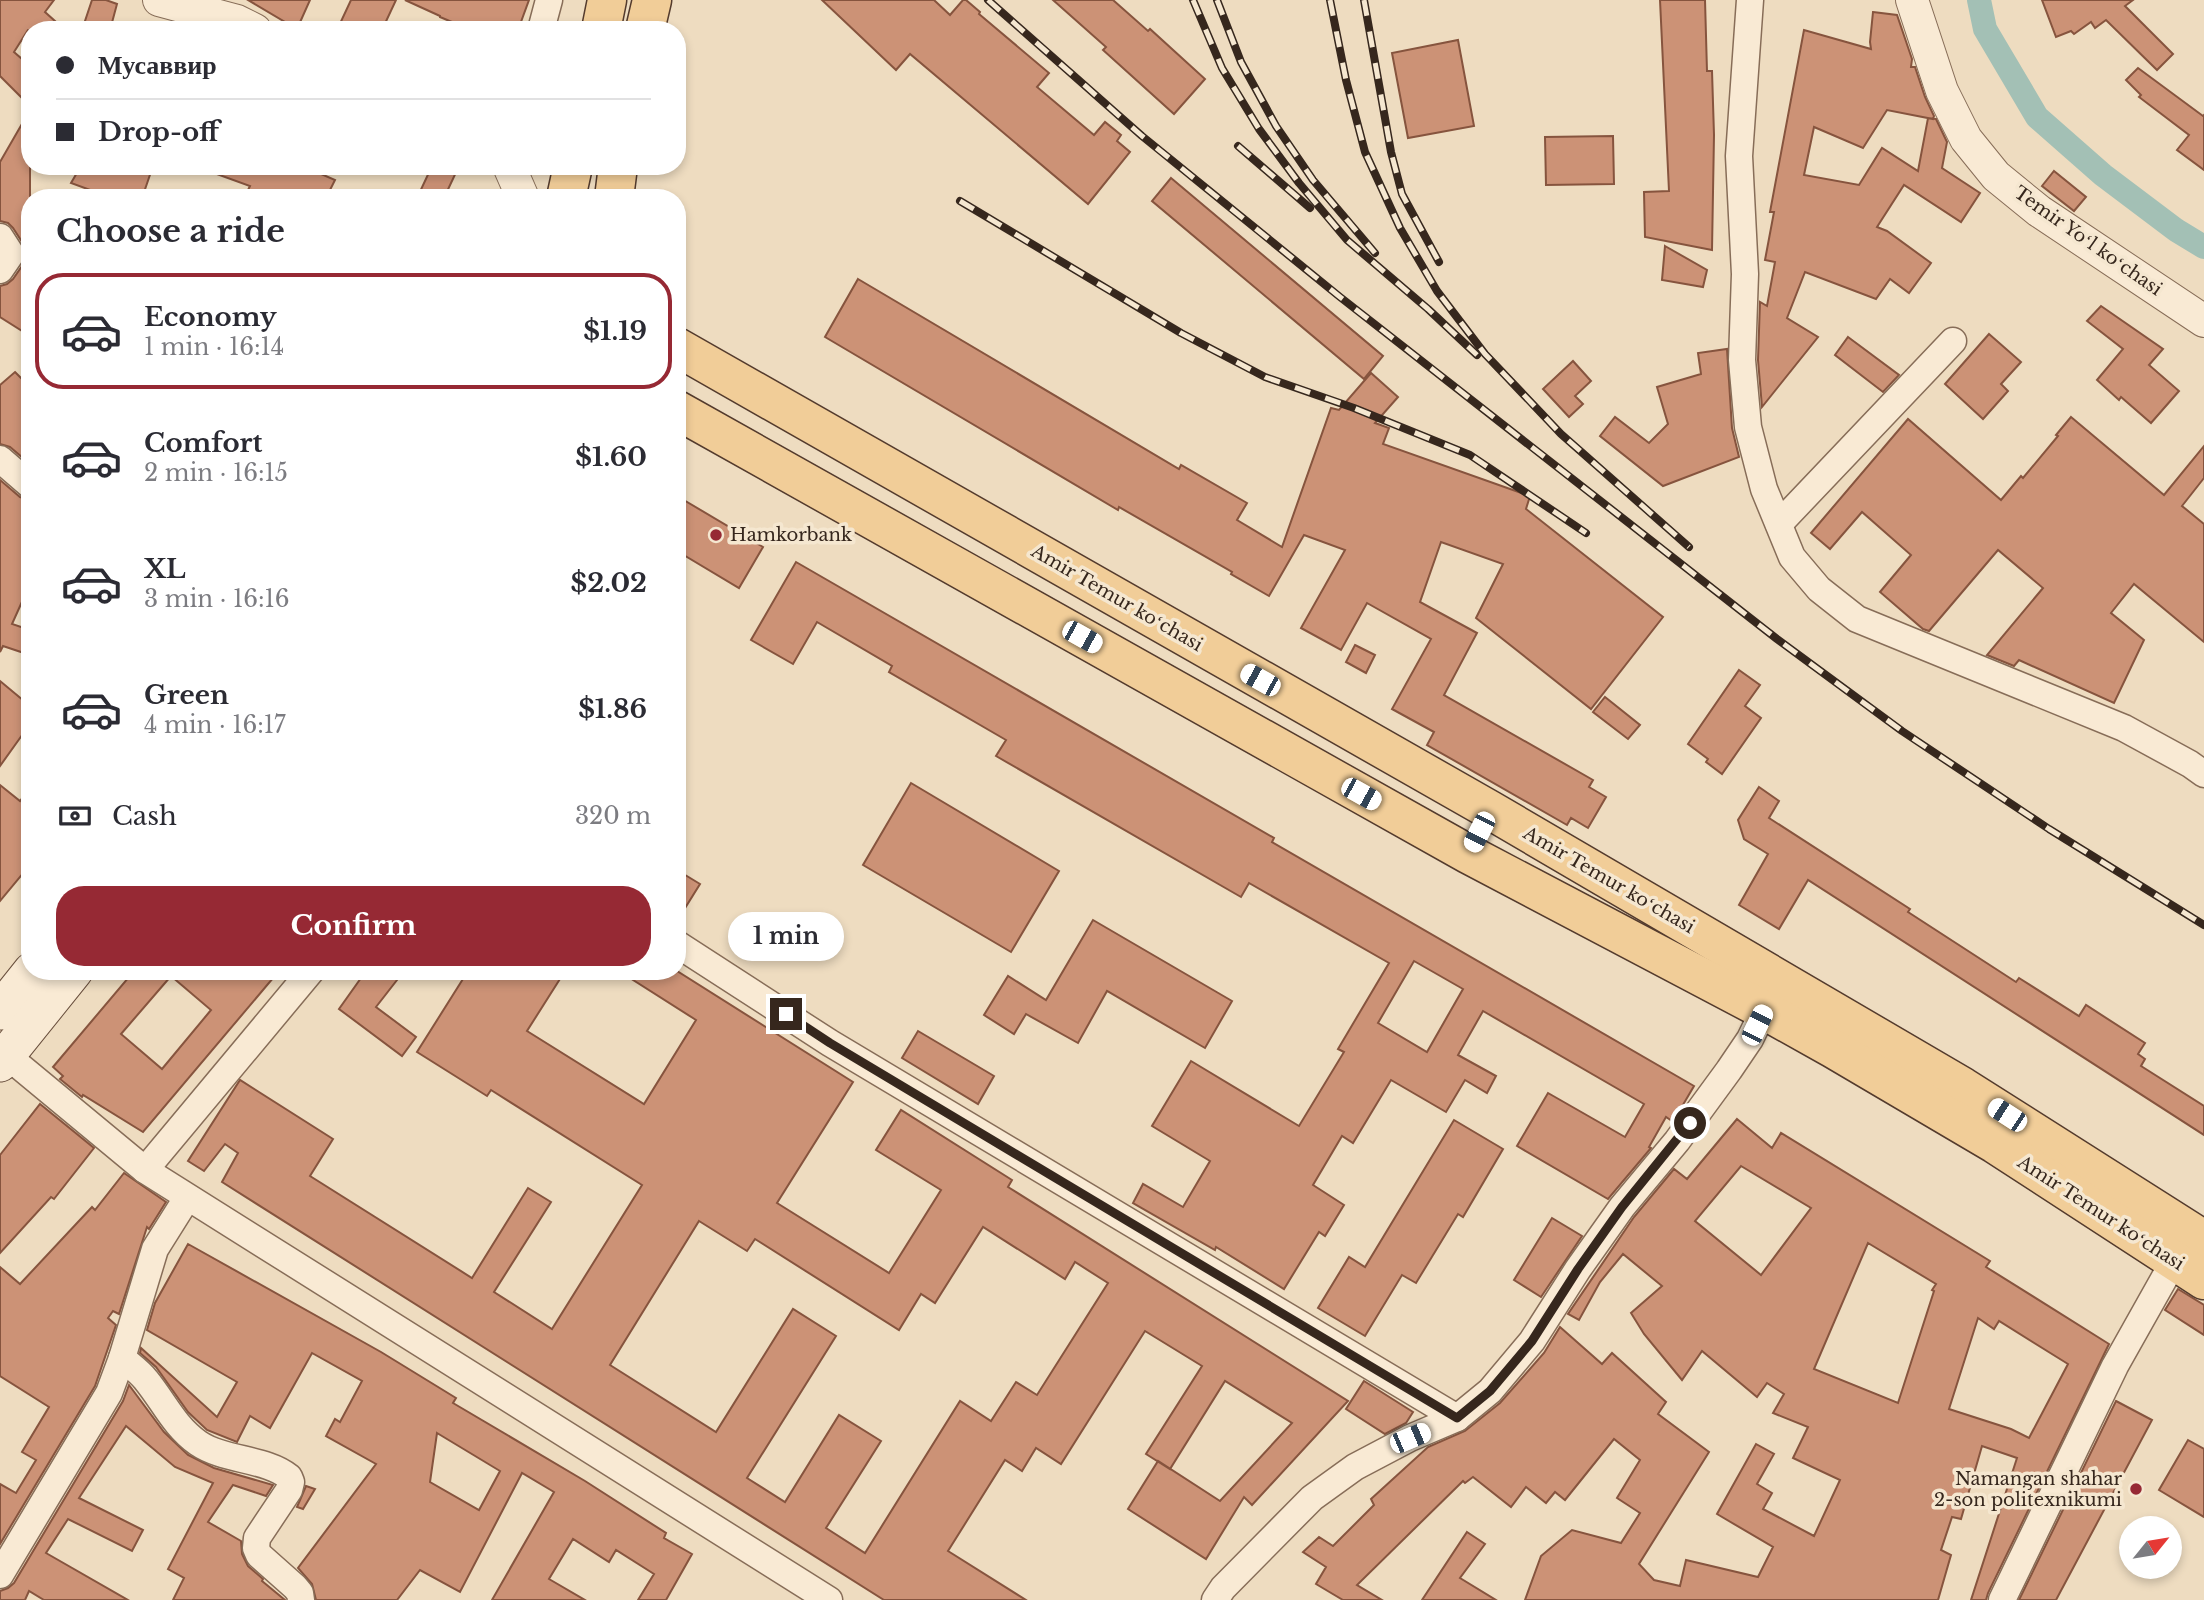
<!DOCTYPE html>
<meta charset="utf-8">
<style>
:root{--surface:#fff;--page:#f7f7f7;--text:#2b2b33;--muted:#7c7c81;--line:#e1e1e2;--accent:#962934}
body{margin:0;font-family:"Libre Baskerville",serif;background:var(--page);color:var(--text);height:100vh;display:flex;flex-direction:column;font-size:26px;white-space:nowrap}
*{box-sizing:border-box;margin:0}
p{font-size:23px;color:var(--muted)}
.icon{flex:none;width:38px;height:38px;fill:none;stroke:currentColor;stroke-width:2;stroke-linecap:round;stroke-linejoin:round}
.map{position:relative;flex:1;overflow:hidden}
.side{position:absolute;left:21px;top:189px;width:665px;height:791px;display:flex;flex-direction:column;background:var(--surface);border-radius:28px;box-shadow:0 4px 10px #0003}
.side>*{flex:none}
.banner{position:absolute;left:21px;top:21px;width:665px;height:154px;border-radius:28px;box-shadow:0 4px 10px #0003;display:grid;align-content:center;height:154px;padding:0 35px;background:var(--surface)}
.needle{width:46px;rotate:60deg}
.fabs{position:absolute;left:2119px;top:1516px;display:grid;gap:14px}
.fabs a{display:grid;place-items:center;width:63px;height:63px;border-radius:50%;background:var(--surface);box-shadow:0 4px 10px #0003;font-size:35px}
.end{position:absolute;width:32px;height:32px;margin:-16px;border:9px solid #36271d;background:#fff;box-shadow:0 0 0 4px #fff}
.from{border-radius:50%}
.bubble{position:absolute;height:49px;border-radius:24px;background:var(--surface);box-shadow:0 4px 10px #0003;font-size:23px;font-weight:800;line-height:49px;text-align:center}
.car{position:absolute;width:21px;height:42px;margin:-21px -10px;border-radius:9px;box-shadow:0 0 5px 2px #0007;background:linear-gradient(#fff 24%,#345 0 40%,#fff 0 76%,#345 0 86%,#fff 0)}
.banner b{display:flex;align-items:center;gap:24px;height:66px;font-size:26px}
.banner b+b{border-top:2px solid var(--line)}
.banner i{width:18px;height:18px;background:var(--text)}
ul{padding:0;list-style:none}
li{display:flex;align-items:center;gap:21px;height:116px;margin:0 14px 10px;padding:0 21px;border:4px solid transparent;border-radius:28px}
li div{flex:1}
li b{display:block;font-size:26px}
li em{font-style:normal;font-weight:800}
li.on{border-color:var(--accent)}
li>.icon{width:63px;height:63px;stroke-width:1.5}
h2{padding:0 35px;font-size:32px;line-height:84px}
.pay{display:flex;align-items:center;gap:18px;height:77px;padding:0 35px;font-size:26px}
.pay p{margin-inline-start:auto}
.action{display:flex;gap:14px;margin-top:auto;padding:14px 35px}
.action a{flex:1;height:80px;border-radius:28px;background:var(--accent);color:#fff;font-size:28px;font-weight:800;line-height:80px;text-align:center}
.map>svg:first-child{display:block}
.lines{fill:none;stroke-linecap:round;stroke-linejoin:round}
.canal{stroke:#a3c0b5;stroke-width:24}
.building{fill:#cc9276;stroke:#86543e;stroke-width:2;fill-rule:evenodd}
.minor-casing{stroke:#876d58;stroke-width:29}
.tertiary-casing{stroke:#876d58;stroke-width:34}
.secondary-casing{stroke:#684e3c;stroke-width:39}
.primary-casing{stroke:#543b2d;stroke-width:41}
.minor{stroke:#f9ead4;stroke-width:26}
.tertiary{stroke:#f9ead4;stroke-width:32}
.secondary{stroke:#f9ead4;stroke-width:37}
.primary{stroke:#f1cd98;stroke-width:38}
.rail-casing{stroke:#36271d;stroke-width:8}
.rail{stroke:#f5e7d0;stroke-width:5;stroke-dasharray:16;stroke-linecap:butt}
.route{stroke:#36271d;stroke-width:9}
.poi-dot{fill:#962934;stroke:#f5e7d0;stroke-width:2.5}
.labels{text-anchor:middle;stroke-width:7;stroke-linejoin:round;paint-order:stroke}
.street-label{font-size:18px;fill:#36271d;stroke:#f5e7d0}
.poi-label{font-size:18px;fill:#36271d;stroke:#f5e7d0;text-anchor:start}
</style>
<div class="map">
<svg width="2204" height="1600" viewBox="0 0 2204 1600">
<rect width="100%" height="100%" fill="#eedcc0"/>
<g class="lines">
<polyline class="canal" points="1979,0 1985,29 2037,117 2103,175 2176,230 2204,247"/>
</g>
<g class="building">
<polygon points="0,0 54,0 45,12 65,30 28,30 14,52 30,66 30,106 0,76"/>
<polygon points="92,0 106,0 117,4 110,30 82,30"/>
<polygon points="248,0 310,0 297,29"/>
<polygon points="351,0 396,0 382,30 337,30"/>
<polygon points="405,0 529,0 518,30 471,30 440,17 440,16"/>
<polygon points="822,0 934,0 950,15 963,0 966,0 980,12 979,14 1049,73 1037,87 1094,135 1105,122 1121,135 1117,141 1130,152 1088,204 910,54 896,70"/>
<polygon points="1053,0 1113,0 1148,31 1150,29 1205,79 1174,114 1103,50 1106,47"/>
<polygon points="1660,0 1705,0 1707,71 1712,71 1714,135 1712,250 1645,237 1644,192 1669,191"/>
<polygon points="2042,0 2133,0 2125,6 2173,54 2157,70 2106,20 2095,28 2091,22 2074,34 2071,31 2056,37"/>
<polygon points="1873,12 1897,15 1912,59 1911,67 1915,67 1925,97 1934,116 1933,119 1887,110 1863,148 1814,127 1804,175 1859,185 1882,148 1918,171 1928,118 1936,119 1947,142 1942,168 1980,193 1961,222 1904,185 1877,227 1887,231 1931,263 1909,293 1890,279 1876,299 1805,272 1787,318 1818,337 1762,407 1758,360 1760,302 1767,306 1775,262 1765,260 1774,212 1770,212 1804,30 1871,49 1870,42"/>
<polygon points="1458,40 1474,126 1408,138 1392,53"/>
<polygon points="2138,68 2203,116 2204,115 2204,170 2177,150 2189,135 2139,97 2141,95 2126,80"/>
<polygon points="30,110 30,336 0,317 0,286 7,284 13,279 24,263 27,253 24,245 13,228 8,223 0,221 0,162"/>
<polygon points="1613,136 1614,184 1546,185 1545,137"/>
<polygon points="81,166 153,166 142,198 112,198 71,183"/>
<polygon points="203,166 303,166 335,180 326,198 244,198 250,186 203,169"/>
<polygon points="432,166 459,166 444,198 417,198"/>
<polygon points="2054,171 2086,197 2074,211 2042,186"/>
<polygon points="1171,178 1383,356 1364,379 1152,201"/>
<polygon points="1665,246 1707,270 1703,287 1662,280"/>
<polygon points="858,279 1179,469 1181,465 1247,503 1237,520 1282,547 1331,408 1339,410 1371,373 1398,397 1375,423 1389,428 1383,444 1530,496 1526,509 1663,617 1591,709 1476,618 1503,564 1441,542 1420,602 1477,633 1444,695 1593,780 1589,787 1606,797 1588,828 1571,818 1567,825 1427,745 1434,732 1392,709 1431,639 1367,603 1341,650 1301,628 1345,550 1304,535 1269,596 1231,574 1232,572 1119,507 1118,510 825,337"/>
<polygon points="2101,306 2163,349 2149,365 2179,391 2151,423 2121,397 2119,400 2097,380 2123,349 2087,321"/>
<polygon points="1989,334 2021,362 2001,384 2008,391 1983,419 1945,384"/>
<polygon points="1848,337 1899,375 1883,392 1835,355"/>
<polygon points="1727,349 1732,428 1739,457 1663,486 1600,436 1615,417 1649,443 1668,424 1657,387 1701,374 1698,353"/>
<polygon points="1573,361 1591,381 1575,396 1583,404 1569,417 1543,389"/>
<polygon points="15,372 30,387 30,464 10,447 0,444 0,385"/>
<polygon points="2071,417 2164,495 2204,446 2204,478 2182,506 2204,524 2204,642 2134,584 2111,613 2144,640 2114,703 2019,660 2014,666 1987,655 2043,588 1998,550 1929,631 1923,629 1880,592 1911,555 1862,512 1830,549 1811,533 1908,419 2001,500 2021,476 2023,478 2058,436 2056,435"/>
<polygon points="0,480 20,497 30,500 30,584 12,624 30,630 30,655 3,646 0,652"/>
<polygon points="677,496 763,547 739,588 677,551"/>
<path d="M 796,562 L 1274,838 L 1272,842 L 1694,1086 L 1677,1115 L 1672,1121 L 1666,1117 L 1649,1147 L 1651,1148 L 1608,1199 L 1517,1146 L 1548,1093 L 1625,1137 L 1644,1104 L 1483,1011 L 1458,1055 L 1496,1076 L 1487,1093 L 1465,1080 L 1446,1112 L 1391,1080 L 1353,1143 L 1342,1136 L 1313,1185 L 1344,1205 L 1325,1236 L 1319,1232 L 1284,1289 L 1216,1247 L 1215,1250 L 1133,1203 L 1143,1184 L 1183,1207 L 1210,1161 L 1152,1126 L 1191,1061 L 1299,1126 L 1344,1052 L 1338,1049 L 1389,963 L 1249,883 L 1241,897 L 996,756 L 1006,740 L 889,672 L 892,666 L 817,622 L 793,664 L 751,640 ZM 1414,961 L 1463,989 L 1427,1052 L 1378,1023 Z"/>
<polygon points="1355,645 1375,655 1366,673 1346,662"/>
<polygon points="1739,670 1760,685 1745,706 1761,718 1722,774 1706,762 1708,759 1688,744"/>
<polygon points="0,681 30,706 30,724 0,766"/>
<polygon points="1605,697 1640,725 1628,739 1593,712"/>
<polygon points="911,783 1059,871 1011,952 863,865"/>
<polygon points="0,785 20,801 30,789 30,865 0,901"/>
<polygon points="1759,787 1779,801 1769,818 1910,909 1908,912 2016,982 2019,978 2079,1016 2086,1005 2145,1043 2138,1054 2145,1059 2141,1066 2204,1106 2204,1135 1808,880 1779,929 1739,905 1768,854 1744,839 1738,820"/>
<polygon points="677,870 700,884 677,921"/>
<polygon points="1093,920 1232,1001 1205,1048 1107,991 1078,1043 1026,1014 1014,1034 984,1015 1008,976 1046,1000"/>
<path d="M 134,971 L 279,971 L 143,1132 L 83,1095 L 82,1097 L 60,1079 L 63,1076 L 53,1067 ZM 171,976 L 211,1010 L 162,1069 L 121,1034 Z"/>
<polygon points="366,971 404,971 376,1007 416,1037 402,1056 339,1009"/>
<path d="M 468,971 L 565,971 L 527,1031 L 644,1104 L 696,1020 L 619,971 L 677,971 L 853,1082 L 777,1203 L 889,1273 L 941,1190 L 876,1150 L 901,1110 L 1012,1180 L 1008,1187 L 1348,1401 L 1252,1505 L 1244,1497 L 1206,1559 L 1128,1509 L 1158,1461 L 1220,1501 L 1292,1423 L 1225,1381 L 1170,1469 L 1146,1454 L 1202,1366 L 1145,1331 L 1061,1464 L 1036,1448 L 1022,1471 L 1005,1460 L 948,1551 L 1026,1600 L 884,1600 L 222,1182 L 238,1153 L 225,1144 L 204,1171 L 188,1161 L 240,1080 L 333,1139 L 310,1176 L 472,1278 L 528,1188 L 551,1202 L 494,1292 L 552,1329 L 642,1185 L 491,1090 L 487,1096 L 417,1052 ZM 699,1221 L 747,1251 L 755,1239 L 899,1330 L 921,1294 L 935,1303 L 983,1227 L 1065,1279 L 1075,1262 L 1108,1283 L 1037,1395 L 1016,1382 L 991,1421 L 960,1401 L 865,1553 L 826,1528 L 881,1441 L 839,1415 L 785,1502 L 747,1478 L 836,1336 L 793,1309 L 716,1432 L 610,1365 Z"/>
<polygon points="918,1031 994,1076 978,1104 902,1058"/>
<polygon points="40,1104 94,1148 54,1199 51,1197 0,1253 0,1155"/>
<path d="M 1737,1119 L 1772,1148 L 1781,1133 L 1990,1261 L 1986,1267 L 2109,1344 L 1988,1593 L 1986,1600 L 1971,1600 L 2017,1458 L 1982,1446 L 1961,1519 L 1952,1517 L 1941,1550 L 1951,1555 L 1938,1600 L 1525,1600 L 1541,1556 L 1572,1530 L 1621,1543 L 1640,1513 L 1617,1498 L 1640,1460 L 1614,1439 L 1565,1500 L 1555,1492 L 1546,1503 L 1526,1487 L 1511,1507 L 1473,1477 L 1465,1483 L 1463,1481 L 1357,1585 L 1382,1600 L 1343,1600 L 1316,1584 L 1326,1567 L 1303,1552 L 1319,1537 L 1333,1546 L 1374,1505 L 1371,1499 L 1428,1447 L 1465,1431 L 1500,1403 L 1544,1353 L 1560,1327 L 1602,1364 L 1612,1353 L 1666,1402 L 1658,1414 L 1709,1452 L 1639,1564 L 1654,1580 L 1680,1586 L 1686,1560 L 1758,1577 L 1773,1547 L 1717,1514 L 1756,1444 L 1774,1454 L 1757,1484 L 1772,1493 L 1763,1509 L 1814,1536 L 1840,1480 L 1793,1458 L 1808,1427 L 1773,1413 L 1784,1394 L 1767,1383 L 1757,1397 L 1702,1351 L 1682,1380 L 1644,1334 L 1631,1313 L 1662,1286 L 1623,1254 L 1600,1282 L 1579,1320 L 1568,1314 L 1634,1217 L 1674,1169 L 1687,1179 ZM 1741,1166 L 1811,1208 L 1761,1275 L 1695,1221 ZM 1868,1243 L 1936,1284 L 1932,1290 L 1934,1291 L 1898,1403 L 1814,1369 ZM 1978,1318 L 1994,1329 L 1999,1321 L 2068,1364 L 2029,1438 L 2011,1429 L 1949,1409 Z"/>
<polygon points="1454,1120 1503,1149 1463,1217 1458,1214 1416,1283 1402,1275 1365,1336 1318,1308 1349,1257 1365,1267"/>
<polygon points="124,1173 166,1202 149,1229 147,1227 119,1314 113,1311 108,1318 116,1325 95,1386 0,1544 0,1484 16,1493 36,1460 22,1452 49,1407 0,1376 0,1267 20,1284 92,1207 95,1210"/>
<polygon points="1552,1218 1582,1236 1541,1297 1514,1280"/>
<path d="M 188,1244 L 381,1352 L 456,1398 L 453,1403 L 585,1481 L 666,1533 L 664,1538 L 692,1554 L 666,1600 L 638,1600 L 654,1574 L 616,1550 L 609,1562 L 573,1539 L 549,1579 L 585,1600 L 492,1600 L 554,1492 L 522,1473 L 460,1592 L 420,1570 L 397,1600 L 316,1600 L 312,1584 L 298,1568 L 376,1464 L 326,1436 L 335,1419 L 340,1422 L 362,1381 L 312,1353 L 270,1428 L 250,1416 L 237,1442 L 207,1430 L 188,1412 L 156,1367 L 140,1353 L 141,1348 L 217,1417 L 237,1382 L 147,1330 L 155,1303 ZM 437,1433 L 500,1471 L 479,1510 L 430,1482 Z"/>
<polygon points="2178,1289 2204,1305 2204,1335 2165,1310"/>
<polygon points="1364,1381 1413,1412 1406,1423 1385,1434 1346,1409"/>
<polygon points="129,1385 164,1432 188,1455 214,1468 273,1485 266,1496 233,1485 208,1522 241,1541 242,1554 248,1566 263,1579 262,1581 285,1600 173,1600 184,1578 168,1569 213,1483 175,1467 126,1426 79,1498 143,1530 132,1551 68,1519 46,1553 128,1600 44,1600 29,1591 25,1600 0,1600 0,1591 8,1588 14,1583 123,1401"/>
<polygon points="2116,1401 2152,1420 2056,1600 2019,1600"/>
<polygon points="2188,1440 2204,1449 2204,1517 2159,1490"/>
<polygon points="306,1486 315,1489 303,1509 297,1507"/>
<polygon points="1467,1532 1485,1544 1460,1578 1496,1600 1422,1600"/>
</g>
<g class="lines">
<defs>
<g id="minor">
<polyline points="1750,0 1739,156 1745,274 1742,360 1748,427 1764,489 1792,557 1819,589 1857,619 2124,728 2190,764 2204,774"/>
<polyline points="541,30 549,0"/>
<polyline points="0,237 11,254 0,270"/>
<polyline points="0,459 30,485"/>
<polyline points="1779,524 1953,341"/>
<polyline points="677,944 830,1043 1457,1418"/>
<polyline points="0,1050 145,1170 829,1600"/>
<polyline points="145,1170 311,971"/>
<path d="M 122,1358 C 130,1365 140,1372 146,1380 C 164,1402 174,1426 198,1443 C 224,1461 266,1458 289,1477 L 291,1482 L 289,1490 L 257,1538 L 256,1548 L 259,1555 L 295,1587 L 300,1593 L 301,1600"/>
<polyline points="0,1575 109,1393 122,1358 155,1249 187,1198"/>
<polyline points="1215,1600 1223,1588 1312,1498 1355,1467 1410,1438 1457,1418 1490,1391 1532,1341 1578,1269 1622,1207 1677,1141 1729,1070 1750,1039 1764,1010"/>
<polyline points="2002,1600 2115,1366 2174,1261"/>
</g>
<g id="tertiary">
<polyline points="159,0 237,21 255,30"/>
<polyline points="1912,0 1942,91 1966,139 1996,176 2039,211 2204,321"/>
<polyline points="509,166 523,198"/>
</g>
<g id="secondary">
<polyline points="0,1011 32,971"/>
<polyline points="0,1063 74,971"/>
</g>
<g id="primary">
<polyline points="601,30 607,0"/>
<polyline points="645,30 652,0"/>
<polyline points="566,198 573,166"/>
<polyline points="614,198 618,166"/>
<polyline points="677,347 1490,810 1963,1087 2204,1240"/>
<polyline points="677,410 1468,854 1764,1010 1832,1048 1995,1144 2204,1280"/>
</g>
</defs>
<use href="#minor" class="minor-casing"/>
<use href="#tertiary" class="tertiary-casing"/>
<use href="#secondary" class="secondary-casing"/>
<use href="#primary" class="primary-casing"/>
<use href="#minor" class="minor"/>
<use href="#tertiary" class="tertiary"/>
<use href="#secondary" class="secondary"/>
<use href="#primary" class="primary"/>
<defs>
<g id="rail">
<polyline points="988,0 1142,136 1340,297 1777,639 1902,731 2049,829 2204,925"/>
<polyline points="1193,0 1222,68 1259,129 1299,183 1347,240 1428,309 1477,355"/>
<polyline points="1217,0 1241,62 1276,126 1313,180 1375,253"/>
<polyline points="1330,0 1346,80 1365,152 1400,228 1437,291 1485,354 1561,434 1689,547"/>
<polyline points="1364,0 1391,152 1402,194 1439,262"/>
<polyline points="1238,146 1310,208"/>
<polyline points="960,201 1181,333 1265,377 1354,408 1470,455 1586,533"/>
</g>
</defs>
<use href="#rail" class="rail-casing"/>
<use href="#rail" class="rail"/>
</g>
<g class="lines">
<polyline class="route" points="786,1014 830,1043 1457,1418 1490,1391 1532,1341 1578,1269 1622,1207 1690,1123"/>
</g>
<g class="poi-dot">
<circle cx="716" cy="535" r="7"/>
<circle cx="2136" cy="1489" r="7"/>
</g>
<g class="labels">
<g class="street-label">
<text transform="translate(2088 241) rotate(35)" y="6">Temir Yoʻl koʻchasi</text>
<text transform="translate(1117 598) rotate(30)" y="6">Amir Temur koʻchasi</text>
<text transform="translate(1609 880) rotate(30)" y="6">Amir Temur koʻchasi</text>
<text transform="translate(2101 1213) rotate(33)" y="6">Amir Temur koʻchasi</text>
</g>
<g class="poi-label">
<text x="730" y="541">Hamkorbank</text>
<text x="2122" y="1485" text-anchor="end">Namangan shahar<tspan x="2122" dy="21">2-son politexnikumi</tspan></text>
</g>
</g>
</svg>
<div class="fabs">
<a><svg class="needle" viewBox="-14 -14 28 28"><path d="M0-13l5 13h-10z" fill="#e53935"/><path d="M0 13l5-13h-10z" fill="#7c7c81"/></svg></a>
</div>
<i class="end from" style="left:1690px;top:1123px"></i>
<i class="end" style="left:786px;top:1014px"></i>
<div class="bubble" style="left:728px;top:912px;width:116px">1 min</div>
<i class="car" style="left:1082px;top:637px;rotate:119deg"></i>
<i class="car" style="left:1260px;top:680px;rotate:299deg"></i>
<i class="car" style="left:1361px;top:794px;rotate:119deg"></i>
<i class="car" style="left:1479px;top:832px;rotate:207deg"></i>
<i class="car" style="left:1757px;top:1025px;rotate:26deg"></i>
<i class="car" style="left:2007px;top:1115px;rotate:303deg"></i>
<i class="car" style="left:1410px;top:1438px;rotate:67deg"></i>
<div class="banner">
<b><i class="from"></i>Мусаввир</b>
<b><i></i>Drop-off</b>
</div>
<section class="side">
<h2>Choose a ride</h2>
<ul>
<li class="on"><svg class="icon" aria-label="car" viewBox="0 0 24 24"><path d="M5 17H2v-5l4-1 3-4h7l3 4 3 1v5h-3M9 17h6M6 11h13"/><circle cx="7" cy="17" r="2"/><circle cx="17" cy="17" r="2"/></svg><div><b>Economy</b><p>1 min · 16:14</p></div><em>$1.19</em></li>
<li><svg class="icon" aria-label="car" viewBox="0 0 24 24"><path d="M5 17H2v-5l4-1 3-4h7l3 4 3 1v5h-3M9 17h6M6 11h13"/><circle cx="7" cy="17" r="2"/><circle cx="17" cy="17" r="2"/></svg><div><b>Comfort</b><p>2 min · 16:15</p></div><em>$1.60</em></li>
<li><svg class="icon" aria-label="car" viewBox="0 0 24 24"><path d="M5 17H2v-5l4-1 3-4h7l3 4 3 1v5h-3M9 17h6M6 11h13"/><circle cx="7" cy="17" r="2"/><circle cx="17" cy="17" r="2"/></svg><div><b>XL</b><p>3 min · 16:16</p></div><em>$2.02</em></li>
<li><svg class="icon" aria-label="car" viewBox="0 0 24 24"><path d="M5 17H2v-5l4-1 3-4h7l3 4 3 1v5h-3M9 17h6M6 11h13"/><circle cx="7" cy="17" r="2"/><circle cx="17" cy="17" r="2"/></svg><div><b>Green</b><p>4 min · 16:17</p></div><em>$1.86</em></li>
</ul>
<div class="pay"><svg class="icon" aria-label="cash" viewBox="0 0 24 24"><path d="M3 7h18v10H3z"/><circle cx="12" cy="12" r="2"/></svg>Cash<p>320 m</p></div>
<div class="action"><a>Confirm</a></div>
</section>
</div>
